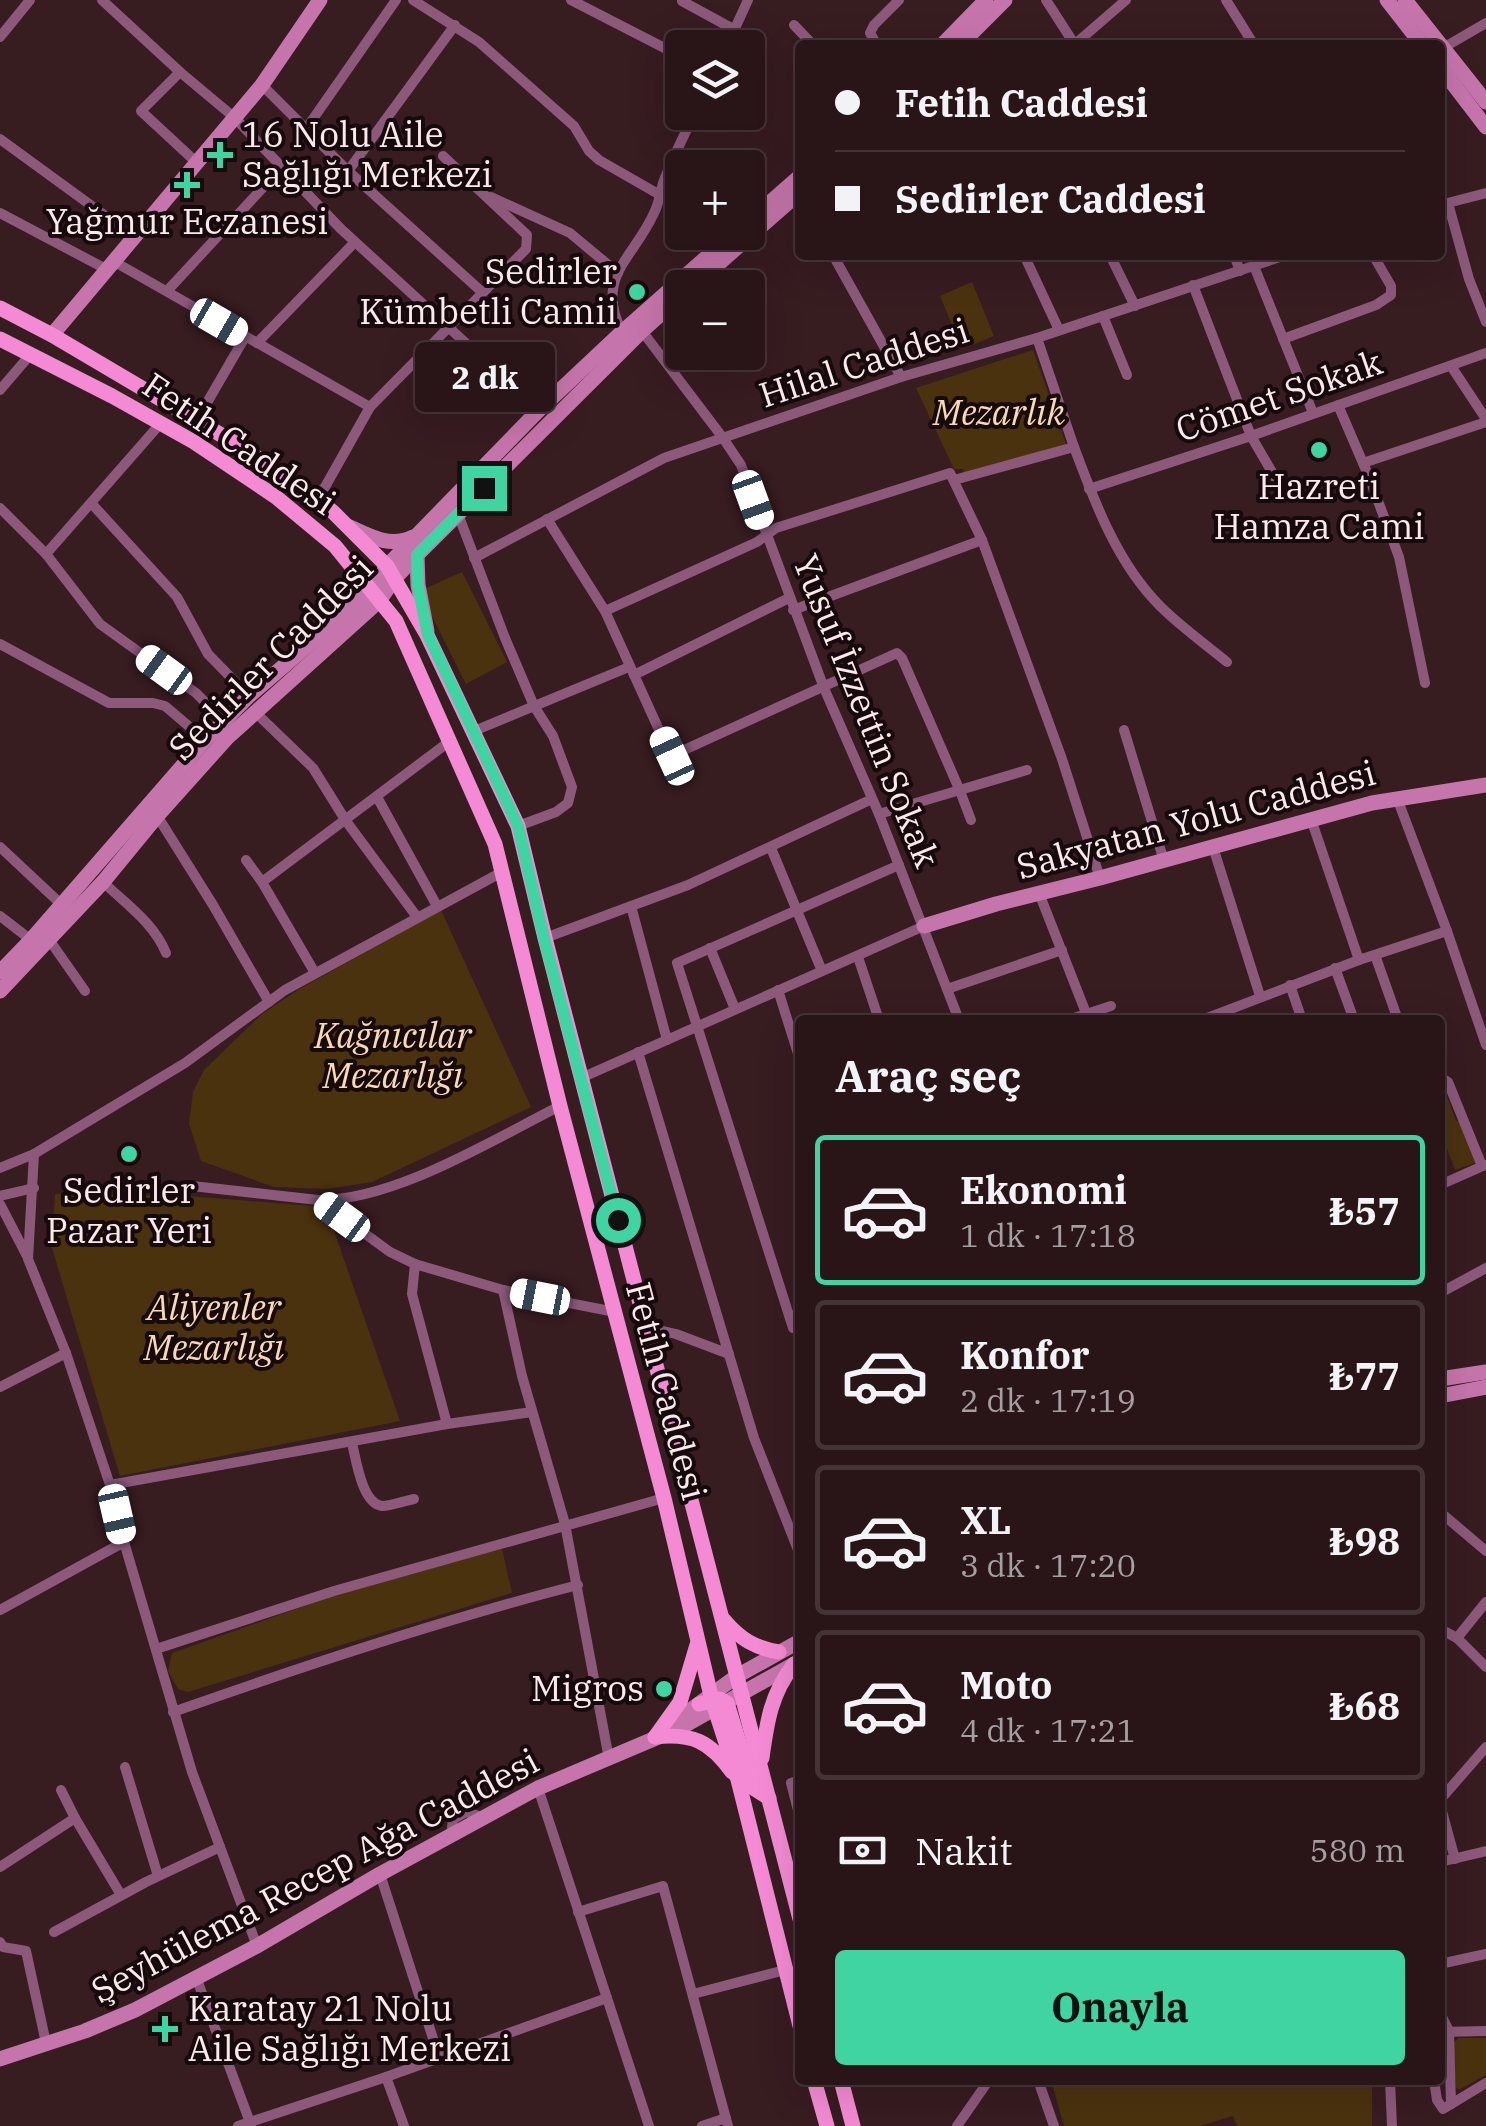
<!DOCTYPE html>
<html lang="tr">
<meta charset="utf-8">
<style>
:root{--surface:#291518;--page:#311e21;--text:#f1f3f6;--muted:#a59fa2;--line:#453437;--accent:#40d4a2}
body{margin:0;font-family:"IBM Plex Serif",serif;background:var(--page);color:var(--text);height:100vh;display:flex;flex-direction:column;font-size:38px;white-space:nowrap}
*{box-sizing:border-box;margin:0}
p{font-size:32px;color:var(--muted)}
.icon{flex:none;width:55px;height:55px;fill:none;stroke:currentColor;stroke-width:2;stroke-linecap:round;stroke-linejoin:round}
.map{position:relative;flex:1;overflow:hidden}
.sheet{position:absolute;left:795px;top:1015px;width:650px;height:1070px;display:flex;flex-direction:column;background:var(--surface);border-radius:10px;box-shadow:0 10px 40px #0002,0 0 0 2px var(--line)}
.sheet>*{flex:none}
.hud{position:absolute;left:795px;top:40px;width:650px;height:220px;border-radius:10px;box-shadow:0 10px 40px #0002,0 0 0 2px var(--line);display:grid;align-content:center;height:220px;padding:0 40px;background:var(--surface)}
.controls{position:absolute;left:665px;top:30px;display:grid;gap:20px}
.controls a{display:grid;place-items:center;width:100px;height:100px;border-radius:10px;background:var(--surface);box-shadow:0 10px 40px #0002,0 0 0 2px var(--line);font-size:50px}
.end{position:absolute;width:45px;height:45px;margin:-22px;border:12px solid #40d4a2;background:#111;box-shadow:0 0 0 5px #111}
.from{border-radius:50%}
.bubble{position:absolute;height:70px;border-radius:10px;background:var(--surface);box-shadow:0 10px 40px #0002,0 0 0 2px var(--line);font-size:32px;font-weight:700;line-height:70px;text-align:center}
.car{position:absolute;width:30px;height:60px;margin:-30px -15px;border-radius:12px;box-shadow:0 0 8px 2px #0007;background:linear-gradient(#fff 24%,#345 0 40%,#fff 0 76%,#345 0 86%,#fff 0)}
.hud b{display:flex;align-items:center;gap:35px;height:95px;font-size:38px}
.hud b+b{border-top:2px solid var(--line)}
.hud i{width:25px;height:25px;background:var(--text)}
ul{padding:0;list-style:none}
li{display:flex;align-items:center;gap:30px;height:150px;margin:0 20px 15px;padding:0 20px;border:5px solid var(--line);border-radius:10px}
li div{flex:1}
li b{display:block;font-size:38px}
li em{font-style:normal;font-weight:700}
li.selected{border-color:var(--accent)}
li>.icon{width:90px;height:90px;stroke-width:1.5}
h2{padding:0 40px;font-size:45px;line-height:120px}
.pay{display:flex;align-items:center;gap:25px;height:110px;padding:0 40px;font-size:38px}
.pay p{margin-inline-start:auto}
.action{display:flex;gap:20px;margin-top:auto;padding:20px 40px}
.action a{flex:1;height:115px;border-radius:10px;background:var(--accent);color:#111;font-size:40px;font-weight:700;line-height:115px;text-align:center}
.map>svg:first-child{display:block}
.green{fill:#4b320f}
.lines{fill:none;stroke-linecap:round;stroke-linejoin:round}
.street{stroke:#8c597b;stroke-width:10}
.secondary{stroke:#c675ac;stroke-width:15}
.primary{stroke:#f38ad3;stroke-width:15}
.route{stroke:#40d4a2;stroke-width:12}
.poi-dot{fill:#40d4a2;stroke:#160a0c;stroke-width:4}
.labels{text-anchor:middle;stroke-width:8;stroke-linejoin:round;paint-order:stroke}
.poi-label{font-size:35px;fill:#fce9eb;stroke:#160a0c}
.street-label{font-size:35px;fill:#fce9eb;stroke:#160a0c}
.park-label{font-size:35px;font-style:italic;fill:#f8d9b3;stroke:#160a0c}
</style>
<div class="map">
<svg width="1486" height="2126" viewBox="0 0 1486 2126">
<rect width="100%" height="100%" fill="#371c20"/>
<g class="green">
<polygon points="972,282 994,336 962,349 940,296"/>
<polygon points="1033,350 1066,444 965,473 962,469 954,469 916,388"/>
<polygon points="462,572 507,662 466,684 426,604 424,589"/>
<polygon points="441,910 531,1107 372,1182 327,1189 274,1187 201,1161 189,1124 193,1092 204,1070 262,1014 298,990"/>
<polygon points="1443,1085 1456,1121 1460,1121 1475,1163 1455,1170 1440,1130 1440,1086"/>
<polygon points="55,1194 188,1196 313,1206 331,1222 400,1421 120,1476 52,1248"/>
<polygon points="502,1549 512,1593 188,1692 178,1689 168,1671 172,1653 327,1598 408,1573"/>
<polygon points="1458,2038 1486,2038 1486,2075 1460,2089 1456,2088 1453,2044"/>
<polygon points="1051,2080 1372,2080 1372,2126 1237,2126 1233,2116 1200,2126 1064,2126"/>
</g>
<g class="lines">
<g class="street">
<polyline points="102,0 180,72 235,118 341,229 539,410"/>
<polyline points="413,0 479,42 574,126 589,151 599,160 660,195"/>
<polyline points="571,0 682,57"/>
<polyline points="1046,0 1075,45"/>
<polyline points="1226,0 1254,45"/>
<polyline points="682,1 735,30"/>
<polyline points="794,25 813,45"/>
<polyline points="0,37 30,0"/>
<polyline points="877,45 870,33 874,25 899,0"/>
<polyline points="1074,45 1126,0"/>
<polyline points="726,48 748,0"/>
<polyline points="1443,48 1486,23"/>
<polyline points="180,72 141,111 196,162"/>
<polyline points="262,85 348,171 482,292"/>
<path d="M 695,112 C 684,136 672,159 663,183 C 660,193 659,204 654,213 C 634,258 594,277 622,332 L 642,331 L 723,438 L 741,465 L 824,688 L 879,814 L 959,1020"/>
<polyline points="306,129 396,0"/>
<polyline points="0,139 133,236"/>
<polyline points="348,171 455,25"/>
<polyline points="491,197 570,233 618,273"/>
<polyline points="1448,203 1469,279 1486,322"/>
<polyline points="1440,205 1486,193"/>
<polyline points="0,213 106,269"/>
<polyline points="833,255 901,377"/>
<polyline points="1024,255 1059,330"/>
<polyline points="1110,255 1135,306"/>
<polyline points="1234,255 1240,271"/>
<polyline points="113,261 370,407"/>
<polyline points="1254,266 1313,413"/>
<polyline points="1193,285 1251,436 1276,479"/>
<polyline points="167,291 282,167"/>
<polyline points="1103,316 1127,375"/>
<polyline points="1037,338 1074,447"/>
<polyline points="1283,339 1376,305 1391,295 1391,286 1373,255"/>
<polyline points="257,343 355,242"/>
<polyline points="1451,366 1486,419"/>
<polyline points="0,390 30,355"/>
<polyline points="1338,405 1369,477 1399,557 1425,683"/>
<polyline points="197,420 245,337"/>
<polyline points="1363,463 1486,422"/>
<path d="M 954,480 L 1074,447 C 1095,503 1117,563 1160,606 C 1180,626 1205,644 1227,662"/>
<polyline points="1089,489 1251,436 1486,353"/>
<polyline points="313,499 325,487 370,407 526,249 527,235 443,156"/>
<polyline points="92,504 177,597 208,654 249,696"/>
<polyline points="0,508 46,554 100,624 196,693 224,721"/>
<polyline points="458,514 505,638 534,706 553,736 572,787 568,803 556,812 518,826"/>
<polyline points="547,519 605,611 680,776"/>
<polyline points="46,554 160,424"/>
<polyline points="474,558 664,458 901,377 1037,338 1286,255"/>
<polyline points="793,610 982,540"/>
<polyline points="605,611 757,542 776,528 950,473 982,540 1062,759 1100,878"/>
<polyline points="0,644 109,703 153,703 165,706 205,740"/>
<polyline points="634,675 789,598"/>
<polyline points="255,712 313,768 346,821 417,917"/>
<polyline points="1124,730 1164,861"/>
<polyline points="474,731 629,667"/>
<polyline points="671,756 897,653 902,658 960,791 971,820"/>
<polyline points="377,797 437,906"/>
<polyline points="1397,798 1447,931 1486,1045"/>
<polyline points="156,814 213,905 269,1002"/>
<polyline points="879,814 1027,770"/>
<polyline points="1311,819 1359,960"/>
<polyline points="0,847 62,905"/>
<polyline points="1213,847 1260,996"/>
<polyline points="771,848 822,971"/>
<polyline points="246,860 262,882 315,973"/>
<path d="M 103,882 C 126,904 154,923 166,953"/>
<polyline points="262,882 450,741"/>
<polyline points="1039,893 1086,1013"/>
<polyline points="631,906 667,1040"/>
<polyline points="0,916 31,940"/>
<polyline points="48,938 85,991"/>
<polyline points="545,938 688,885 872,799"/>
<polyline points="710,948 735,1009"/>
<polyline points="1375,955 1398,1020"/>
<polyline points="858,957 879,1020"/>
<polyline points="1335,968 1354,1020"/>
<polyline points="1290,985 1302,1020"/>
<polyline points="947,989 1062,950"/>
<polyline points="778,990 800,1060"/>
<polyline points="1068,1020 1111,1006"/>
<polyline points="1202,1020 1359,960 1447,931"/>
<polyline points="638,1052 754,1438 800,1555"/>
<polyline points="1440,1077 1448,1082 1482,1166"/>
<polyline points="581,1078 924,926"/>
<polyline points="34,1154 28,1259 66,1353 110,1485 124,1542 192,1772 257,1946"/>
<polyline points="0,1168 34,1154 185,1063 285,990 502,872"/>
<polyline points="1440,1185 1485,1165"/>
<path d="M 192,1186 L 318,1200 C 394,1201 492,1140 560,1106"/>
<polyline points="0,1196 34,1188"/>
<polyline points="319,1200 390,1252 415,1264 503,1290 615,1312"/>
<polyline points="0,1204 28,1258"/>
<polyline points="415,1264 412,1294 447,1424"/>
<polyline points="503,1290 522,1376 565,1524 609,1759"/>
<polyline points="1440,1293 1486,1268"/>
<polyline points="646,1327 676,1334 729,1354"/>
<polyline points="793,1328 677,963 899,865"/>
<polyline points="0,1387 66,1353"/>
<path d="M 352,1443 C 356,1459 362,1504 382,1506 C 391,1506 404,1501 414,1499"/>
<polyline points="110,1485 447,1424 532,1412"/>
<polyline points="1440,1512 1486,1551"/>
<polyline points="0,1610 124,1542"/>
<polyline points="1440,1629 1457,1638 1486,1667"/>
<polyline points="1457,1638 1486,1602"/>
<polyline points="156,1649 334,1591 664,1498"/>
<path d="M 173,1712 C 306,1665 441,1620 578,1585"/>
<polyline points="125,1767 158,1876"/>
<polyline points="800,1780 791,1783 800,1818"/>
<polyline points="538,1788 649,2126"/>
<polyline points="61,1790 75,1818 121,1895"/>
<polyline points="1440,1800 1486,1747"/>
<polyline points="1440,1804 1455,1859"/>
<polyline points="451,1836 453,1819 466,1812 485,1818"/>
<polyline points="1440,1862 1486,1851"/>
<polyline points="0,1867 75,1818"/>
<polyline points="380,1874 439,2057"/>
<polyline points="578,1912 663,1886 728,2126"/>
<polyline points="54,1932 146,1882 220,1847"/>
<polyline points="0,1942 3,1947 26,1951 46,2043"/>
<polyline points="1440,1964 1486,1954"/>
<polyline points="196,1977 251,2125"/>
<polyline points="693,1994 785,1970"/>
<polyline points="1440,2013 1449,2031 1451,2104"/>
<polyline points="1440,2032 1486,2031"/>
<polyline points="386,2077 404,2126"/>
<polyline points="1038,2080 1054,2126"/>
<polyline points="1390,2080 1392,2126"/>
<polyline points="1434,2080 1437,2100 1443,2109 1486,2083"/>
<polyline points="238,2126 386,2077 607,1998"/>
<polyline points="702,2126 726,2118"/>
<polyline points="957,2126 989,2080"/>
</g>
<g class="secondary">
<polyline points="1387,0 1422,45"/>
<polyline points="1405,0 1486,102"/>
<polyline points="942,45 986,0"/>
<polyline points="960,45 1005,0"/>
<polyline points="1440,67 1486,127"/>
<polyline points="748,222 800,176"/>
<polyline points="691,288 800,192"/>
<polyline points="52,335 262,85 320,0"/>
<path d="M 350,527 C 371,537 391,548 413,537"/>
<polyline points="417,555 418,585 427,631"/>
<polyline points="924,926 996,904 1100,878 1372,803 1486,785"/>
<polyline points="0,972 31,940 205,740 249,696 371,591 387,566 539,410 622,332 735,232"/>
<polyline points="0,991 103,882 158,815 227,738 379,601 395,578 417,555 642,331 682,295"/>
<polyline points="1440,1379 1486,1372"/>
<polyline points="1440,1396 1486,1387"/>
<polyline points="674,1722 737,1676 800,1641"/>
<polyline points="0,2059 85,2031 135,2010 257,1946 380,1874 538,1788 682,1727 796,1663"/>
</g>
<g class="primary">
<polyline points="0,308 52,335 245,449 332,511 387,566 427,635 518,826 545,938 800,1919"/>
<polyline points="0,339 112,396 194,442 276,497 335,546 396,621 495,844 560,1106 664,1498 712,1700 738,1780 800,2026"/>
<path d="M 724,1620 C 740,1639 755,1648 779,1652"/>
<polyline points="699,1704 720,1699 727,1703 753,1788 769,1798"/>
<polyline points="655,1737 680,1702 697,1645"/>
<path d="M 655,1737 C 692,1733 710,1741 732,1772"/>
<path d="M 762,1758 C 767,1721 771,1694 794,1664"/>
<polyline points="814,2080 827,2126"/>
<polyline points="841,2080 853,2126"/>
</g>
</g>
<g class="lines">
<polyline class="route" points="484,488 417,555 418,586 428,635 518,826 544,938 618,1220"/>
</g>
<g class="poi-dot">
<path d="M215 140h10v10h10v10h-10v10h-10v-10h-10v-10h10z"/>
<path d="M182 170h10v10h10v10h-10v10h-10v-10h-10v-10h10z"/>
<circle cx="637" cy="292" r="10"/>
<circle cx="1319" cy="450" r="10"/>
<circle cx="129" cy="1154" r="10"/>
<circle cx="664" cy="1689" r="10"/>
<path d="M160 2014h10v10h10v10h-10v10h-10v-10h-10v-10h10z"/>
</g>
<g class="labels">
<g class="poi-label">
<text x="242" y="147" text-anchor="start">16 Nolu Aile<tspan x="242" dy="40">Sağlığı Merkezi</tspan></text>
<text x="187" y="234">Yağmur Eczanesi</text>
<text x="617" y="284" text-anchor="end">Sedirler<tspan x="617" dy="40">Kümbetli Camii</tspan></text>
<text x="1319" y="499">Hazreti<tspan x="1319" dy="40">Hamza Cami</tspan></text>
<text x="129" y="1203">Sedirler<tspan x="129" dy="40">Pazar Yeri</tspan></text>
<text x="644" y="1701" text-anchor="end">Migros</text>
<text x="188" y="2021" text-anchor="start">Karatay 21 Nolu<tspan x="188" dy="40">Aile Sağlığı Merkezi</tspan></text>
</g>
<g class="street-label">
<text transform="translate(864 363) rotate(-18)" y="12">Hilal Caddesi</text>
<text transform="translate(1279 396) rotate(-19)" y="12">Cömet Sokak</text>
<text transform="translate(239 444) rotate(34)" y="12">Fetih Caddesi</text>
<text transform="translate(271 658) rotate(-45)" y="12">Sedirler Caddesi</text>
<text transform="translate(866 711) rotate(68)" y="12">Yusuf İzzettin Sokak</text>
<text transform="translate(1196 820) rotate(-15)" y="12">Sakyatan Yolu Caddesi</text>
<text transform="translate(666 1391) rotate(75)" y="12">Fetih Caddesi</text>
<text transform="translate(315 1876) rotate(-28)" y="12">Şeyhülema Recep Ağa Caddesi</text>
</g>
<g class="park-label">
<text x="999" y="425">Mezarlık</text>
<text x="393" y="1048">Kağnıcılar<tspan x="393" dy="40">Mezarlığı</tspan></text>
<text x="214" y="1320">Aliyenler<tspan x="214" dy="40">Mezarlığı</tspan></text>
</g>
</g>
</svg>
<div class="controls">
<a><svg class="icon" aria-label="layers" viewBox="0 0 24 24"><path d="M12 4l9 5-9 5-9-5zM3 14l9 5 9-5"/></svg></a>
<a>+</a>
<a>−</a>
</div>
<i class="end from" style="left:618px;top:1220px"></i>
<i class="end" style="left:484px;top:488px"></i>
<div class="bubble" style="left:415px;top:342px;width:140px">2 dk</div>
<i class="car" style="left:219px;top:322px;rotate:120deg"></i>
<i class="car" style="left:753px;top:500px;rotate:160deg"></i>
<i class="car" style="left:164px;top:670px;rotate:306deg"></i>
<i class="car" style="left:672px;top:756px;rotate:335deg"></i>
<i class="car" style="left:342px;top:1217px;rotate:306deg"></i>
<i class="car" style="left:540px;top:1297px;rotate:281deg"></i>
<i class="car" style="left:117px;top:1514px;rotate:167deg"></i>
<div class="hud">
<b><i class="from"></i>Fetih Caddesi</b>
<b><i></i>Sedirler Caddesi</b>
</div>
<section class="sheet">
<h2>Araç seç</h2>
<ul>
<li class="selected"><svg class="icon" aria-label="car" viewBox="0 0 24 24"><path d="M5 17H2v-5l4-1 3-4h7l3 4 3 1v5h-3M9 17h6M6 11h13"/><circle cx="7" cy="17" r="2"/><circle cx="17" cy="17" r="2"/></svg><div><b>Ekonomi</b><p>1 dk · 17:18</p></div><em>₺57</em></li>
<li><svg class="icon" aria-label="car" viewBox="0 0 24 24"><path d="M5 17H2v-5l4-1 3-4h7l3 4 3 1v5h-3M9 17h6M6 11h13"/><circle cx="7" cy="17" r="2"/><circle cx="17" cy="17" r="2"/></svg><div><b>Konfor</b><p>2 dk · 17:19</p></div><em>₺77</em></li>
<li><svg class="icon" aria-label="car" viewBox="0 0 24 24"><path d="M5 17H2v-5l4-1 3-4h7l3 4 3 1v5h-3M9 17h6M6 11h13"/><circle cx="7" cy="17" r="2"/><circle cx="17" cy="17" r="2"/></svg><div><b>XL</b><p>3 dk · 17:20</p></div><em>₺98</em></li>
<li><svg class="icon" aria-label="car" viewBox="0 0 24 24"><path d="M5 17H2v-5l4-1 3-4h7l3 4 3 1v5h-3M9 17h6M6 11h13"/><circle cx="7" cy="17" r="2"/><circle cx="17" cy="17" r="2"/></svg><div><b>Moto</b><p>4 dk · 17:21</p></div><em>₺68</em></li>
</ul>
<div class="pay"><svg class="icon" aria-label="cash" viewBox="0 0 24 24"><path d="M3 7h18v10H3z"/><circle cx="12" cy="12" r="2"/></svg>Nakit<p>580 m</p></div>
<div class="action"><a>Onayla</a></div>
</section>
</div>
